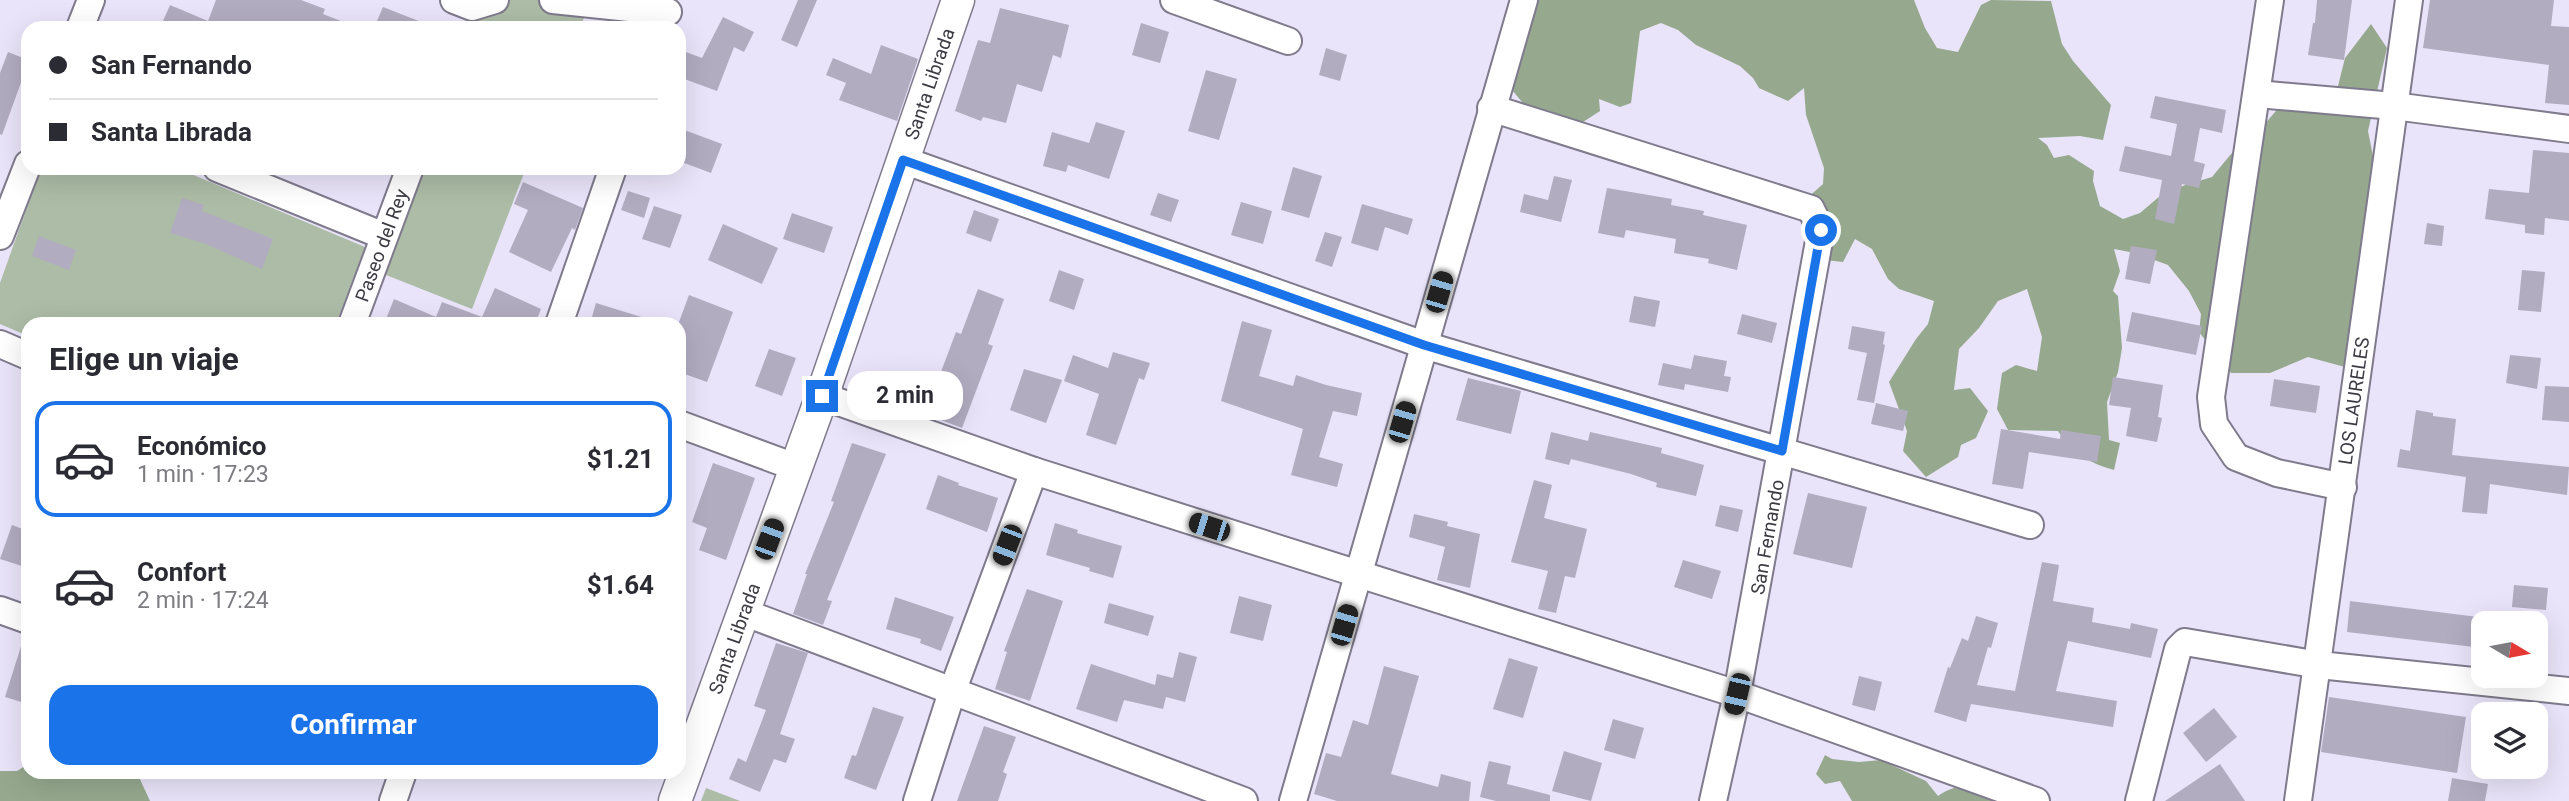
<!DOCTYPE html>
<html lang="es">
<meta charset="utf-8">
<style>
:root{--surface:#fff;--page:#f7f7f7;--text:#2b2b33;--muted:#7c7c81;--line:#e1e1e2;--accent:#1a73e8}
body{margin:0;font-family:Roboto,sans-serif;background:var(--page);color:var(--text);height:100vh;display:flex;flex-direction:column;font-size:26px;white-space:nowrap}
*{box-sizing:border-box;margin:0}
p{font-size:23px;color:var(--muted)}
.icon{flex:none;width:38px;height:38px;fill:none;stroke:currentColor;stroke-width:2;stroke-linecap:round;stroke-linejoin:round}
.map{position:relative;flex:1;overflow:hidden}
.sheet{position:absolute;left:21px;top:317px;width:665px;height:462px;display:flex;flex-direction:column;background:var(--surface);border-radius:21px;box-shadow:0 7px 28px #0002}
.sheet>*{flex:none}
.banner{position:absolute;left:21px;top:21px;width:665px;height:154px;border-radius:21px;box-shadow:0 7px 28px #0002;display:grid;align-content:center;height:154px;padding:0 28px;background:var(--surface)}
.needle{width:46px;rotate:100deg}
.buttons{position:absolute;left:2471px;top:611px;display:grid;gap:14px}
.buttons a{display:grid;place-items:center;width:77px;height:77px;border-radius:14px;background:var(--surface);box-shadow:0 7px 28px #0002;font-size:35px}
.end{position:absolute;width:32px;height:32px;margin:-16px;border:9px solid #1a73e8;background:#fff;box-shadow:0 0 0 4px #fff}
.from{border-radius:50%}
.bubble{position:absolute;height:49px;border-radius:21px;background:var(--surface);box-shadow:0 7px 28px #0002;font-size:23px;font-weight:700;line-height:49px;text-align:center}
.car{position:absolute;width:21px;height:42px;margin:-21px -10px;border-radius:9px;box-shadow:0 0 5px 2px #0007;background:linear-gradient(#222 24%,#8ab4d8 0 40%,#222 0 76%,#8ab4d8 0 86%,#222 0)}
.banner b{display:flex;align-items:center;gap:24px;height:66px;font-size:26px}
.banner b+b{border-top:2px solid var(--line)}
.banner i{width:18px;height:18px;background:var(--text)}
ul{padding:0;list-style:none}
li{display:flex;align-items:center;gap:21px;height:116px;margin:0 14px 10px;padding:0 14px;border:4px solid transparent;border-radius:21px}
li div{flex:1}
li b{display:block;font-size:26px}
li em{font-style:normal;font-weight:700}
li.active{border-color:var(--accent)}
li>.icon{width:63px;height:63px;stroke-width:1.5}
h2{padding:0 28px;font-size:32px;line-height:84px}
.action{display:flex;gap:14px;margin-top:auto;padding:14px 28px}
.action a{flex:1;height:80px;border-radius:21px;background:var(--accent);color:#fff;font-size:28px;font-weight:700;line-height:80px;text-align:center}
.map>svg:first-child{display:block}
.green{fill:#acbca6}
.forest{fill:#96a98e}
.building{fill:#b1acc0}
.lines{fill:none;stroke-linecap:round;stroke-linejoin:round}
.minor-casing{stroke:#7f7a8c;stroke-width:30}
.tertiary-casing{stroke:#7f7a8c;stroke-width:35}
.minor{stroke:#fff;stroke-width:26}
.tertiary{stroke:#fff;stroke-width:32}
.route{stroke:#1a73e8;stroke-width:9}
.labels{text-anchor:middle;stroke-width:6;stroke-linejoin:round;paint-order:stroke}
.street-label{font-size:19px;fill:#3d3b43;stroke:#fff}
</style>
<div class="map">
<svg width="2569" height="801" viewBox="0 0 2569 801">
<rect width="100%" height="100%" fill="#e9e4f9"/>
<g class="green">
<polygon points="485,0 591,0 580,28 474,28"/>
<polygon points="41,168 177,168 365,247 336,324 28,324 28,336 0,324 0,283"/>
<polygon points="421,168 526,168 472,309 381,273"/>
<polygon points="706,788 740,801 701,801"/>
</g>
<g class="forest">
<path d="M 1535,0 L 1914,0 L 1925,28 L 1937,48 L 1958,52 L 1981,5 L 1991,0 L 2051,1 L 2062,44 L 2073,61 L 2111,105 L 2103,140 L 2080,136 L 2038,138 L 2047,145 L 2054,158 L 2069,155 L 2094,171 L 2093,181 L 2100,206 L 2123,219 L 2140,213 L 2160,196 L 2185,185 L 2212,177 L 2231,154 L 2263,126 L 2292,92 L 2336,94 L 2345,58 L 2371,24 L 2387,48 L 2368,131 L 2375,166 L 2345,367 L 2308,357 L 2270,373 L 2231,373 L 2199,332 L 2201,314 L 2189,291 L 2168,265 L 2135,253 L 2114,249 L 2120,271 L 2113,291 L 2118,296 L 2122,348 L 2118,372 L 2107,402 L 2109,440 L 2120,443 L 2114,470 C 2087,462 2074,454 2058,431 L 2008,430 L 1997,409 L 2002,373 L 2016,365 L 2037,371 L 2042,337 L 2027,289 L 1998,301 L 1979,328 L 1959,349 L 1954,390 L 1970,388 L 1988,411 L 1976,438 L 1961,445 L 1958,457 L 1926,477 L 1903,451 L 1907,431 L 1889,382 L 1916,339 L 1928,324 L 1934,301 L 1899,289 L 1888,279 L 1872,249 L 1855,239 L 1843,262 L 1825,260 L 1800,221 L 1805,200 L 1823,184 L 1824,168 L 1806,115 L 1804,88 L 1788,101 L 1759,88 L 1753,78 L 1740,66 L 1696,45 L 1678,30 L 1661,23 L 1640,31 L 1631,103 L 1620,107 L 1599,99 L 1600,111 L 1563,135 L 1533,115 L 1512,90 L 1512,55 Z"/>
<path d="M 1825,755 L 1832,759 L 1859,762 L 1881,760 L 1926,781 L 1938,796 C 1967,774 2006,793 2037,801 L 1852,801 L 1840,781 L 1825,784 L 1816,774 Z"/>
<polygon points="28,764 28,772 140,772 138,775 150,801 0,801 0,771 17,771"/>
</g>
<g class="building">
<polygon points="216,0 301,0 325,9 323,14 356,27 160,28 170,5 208,21"/>
<polygon points="798,0 817,0 797,47 781,40"/>
<polygon points="2317,0 2352,0 2344,60 2308,55 2313,23 2315,23"/>
<polygon points="2430,0 2554,0 2551,26 2569,27 2569,105 2545,103 2549,65 2423,48"/>
<polygon points="383,7 434,27 434,28 374,28"/>
<polygon points="1000,8 1069,25 1061,58 1053,55 1042,92 1017,84 1006,123 983,117 981,121 955,111 978,40 990,43"/>
<polygon points="723,17 754,32 744,52 734,47 717,91 679,77 686,52 702,58"/>
<polygon points="1141,23 1169,32 1160,63 1132,55"/>
<polygon points="881,45 918,59 897,121 839,100 846,83 826,75 833,58 871,74"/>
<polygon points="1326,48 1347,55 1340,81 1319,75"/>
<polygon points="8,52 28,60 28,63 2,135 0,134 0,73"/>
<polygon points="1206,70 1237,79 1219,140 1188,131"/>
<polygon points="2155,96 2226,110 2222,133 2200,128 2194,161 2205,164 2199,188 2182,184 2174,224 2155,219 2162,180 2119,171 2125,146 2171,156 2177,124 2150,118"/>
<polygon points="1096,122 1125,131 1109,179 1068,165 1066,172 1043,166 1052,132 1089,143"/>
<polygon points="679,128 722,144 711,173 679,161"/>
<polygon points="2533,150 2569,153 2569,221 2545,218 2544,235 2525,233 2525,225 2485,219 2489,189 2529,193"/>
<polygon points="1293,167 1322,176 1309,218 1281,210"/>
<polygon points="1554,176 1572,180 1561,222 1520,212 1524,194 1548,200"/>
<polygon points="523,182 583,208 575,230 572,228 551,272 509,252 528,210 514,204"/>
<polygon points="1607,188 1672,199 1671,205 1704,211 1703,215 1747,225 1737,270 1708,263 1709,259 1674,253 1676,239 1626,230 1624,238 1598,233"/>
<polygon points="628,191 650,198 644,218 621,210"/>
<polygon points="1158,193 1179,200 1171,222 1150,215"/>
<polygon points="182,198 204,205 202,211 273,239 262,269 206,244 170,233"/>
<polygon points="1241,202 1272,211 1263,244 1231,235"/>
<polygon points="1362,204 1413,219 1408,235 1385,227 1378,251 1351,243"/>
<polygon points="654,206 682,215 670,248 642,239"/>
<polygon points="974,210 999,219 991,242 966,233"/>
<polygon points="792,213 833,227 824,253 783,239"/>
<polygon points="2427,223 2444,226 2442,246 2424,244"/>
<polygon points="723,224 778,248 762,284 708,260"/>
<polygon points="1325,232 1342,237 1332,267 1315,261"/>
<polygon points="39,236 76,250 69,270 32,256"/>
<polygon points="2131,246 2157,250 2150,284 2125,279"/>
<polygon points="1059,270 1084,279 1074,310 1049,301"/>
<polygon points="2522,270 2545,272 2541,312 2518,310"/>
<polygon points="495,288 541,309 535,324 384,324 394,299 436,317 442,302 482,317"/>
<polygon points="978,289 1004,299 988,344 993,346 962,428 925,414 956,332 961,334"/>
<polygon points="689,295 733,312 707,382 679,372 679,322"/>
<polygon points="1634,296 1660,301 1655,327 1629,322"/>
<polygon points="596,303 651,320 651,324 590,324"/>
<polygon points="2132,312 2202,326 2196,355 2126,341"/>
<polygon points="1742,314 1777,323 1772,343 1737,334"/>
<polygon points="1242,321 1272,330 1259,376 1293,386 1296,375 1326,385 1362,393 1357,416 1333,411 1319,457 1343,464 1337,487 1291,475 1303,429 1221,401"/>
<polygon points="1852,326 1885,332 1883,344 1885,345 1874,403 1857,400 1867,353 1848,349"/>
<polygon points="769,349 796,358 782,396 755,386"/>
<polygon points="1113,352 1150,363 1144,380 1139,378 1116,445 1086,435 1099,394 1064,381 1073,355 1108,368"/>
<polygon points="1694,355 1727,361 1724,376 1731,377 1728,392 1685,384 1684,390 1658,385 1663,363 1691,369"/>
<polygon points="2510,355 2541,358 2537,389 2506,383"/>
<polygon points="1024,369 1062,380 1046,423 1010,410"/>
<polygon points="2113,377 2163,385 2158,417 2162,418 2157,442 2126,436 2131,408 2109,405"/>
<polygon points="1468,378 1521,391 1511,434 1456,420"/>
<polygon points="2274,379 2320,386 2316,413 2270,406"/>
<polygon points="2545,386 2569,387 2569,422 2542,420"/>
<polygon points="1876,403 1908,411 1903,431 1871,424"/>
<polygon points="2416,410 2433,413 2433,416 2456,419 2452,455 2569,467 2567,495 2490,484 2487,514 2462,512 2466,477 2397,467 2400,449 2410,451"/>
<polygon points="2001,429 2060,439 2061,430 2101,436 2097,462 2029,452 2023,489 1992,484"/>
<polygon points="1551,432 1588,441 1590,432 1662,448 1661,453 1704,465 1696,496 1656,487 1657,483 1631,474 1571,459 1569,465 1545,459"/>
<polygon points="852,443 886,454 827,600 832,601 823,625 793,614 807,574 805,574 834,502 831,501"/>
<polygon points="713,463 755,478 726,560 699,550 707,528 692,522"/>
<polygon points="938,475 959,483 958,485 998,498 987,532 926,509"/>
<polygon points="1534,480 1552,485 1544,518 1587,529 1575,578 1565,576 1556,613 1538,609 1548,571 1511,562"/>
<polygon points="1808,493 1867,507 1852,568 1793,554"/>
<polygon points="1720,505 1743,510 1738,532 1715,526"/>
<polygon points="1414,514 1448,522 1447,526 1480,534 1470,588 1437,580 1445,547 1409,537"/>
<polygon points="1055,523 1078,530 1077,533 1122,546 1113,578 1089,571 1090,568 1046,555"/>
<polygon points="12,525 28,531 28,568 0,559"/>
<polygon points="1683,560 1721,571 1712,599 1674,587"/>
<polygon points="2042,562 2059,565 2053,601 2094,608 2092,622 2130,629 2131,623 2158,629 2151,658 2068,641 2056,691 2117,701 2113,727 1971,704 1966,722 1934,712 1948,667 1950,668 1962,638 1968,641 1976,616 1998,623 1991,648 1988,647 1977,685 2015,691"/>
<polygon points="2514,585 2548,588 2546,610 2512,607"/>
<polygon points="1027,589 1063,601 1030,701 995,689 1007,652 1004,651"/>
<polygon points="1239,596 1272,605 1263,641 1230,633"/>
<polygon points="895,597 954,617 941,651 920,643 921,639 886,629"/>
<polygon points="2350,601 2478,617 2474,647 2347,632"/>
<polygon points="1109,603 1154,616 1148,636 1104,623"/>
<polygon points="24,637 28,637 28,704 5,697"/>
<polygon points="776,643 808,653 780,734 795,739 786,763 774,759 760,792 729,779 738,758 746,762 766,710 754,706"/>
<polygon points="1179,652 1197,657 1185,702 1166,697 1163,709 1124,700 1117,722 1076,709 1091,664 1155,685 1157,674 1173,678"/>
<polygon points="1509,658 1538,667 1523,718 1493,709"/>
<polygon points="1384,666 1419,676 1391,774 1438,787 1441,774 1471,782 1469,801 1337,801 1314,794 1326,753 1341,757 1353,720 1368,725"/>
<polygon points="1859,676 1882,682 1875,711 1852,705"/>
<polygon points="2329,697 2466,717 2457,773 2321,752"/>
<polygon points="873,707 904,717 876,790 844,778 852,755 856,756"/>
<polygon points="2214,708 2237,737 2206,762 2183,733"/>
<polygon points="1613,719 1644,728 1635,759 1604,750"/>
<polygon points="984,726 1016,737 1003,772 1007,774 998,801 957,801"/>
<polygon points="1564,751 1602,763 1591,801 1552,791"/>
<polygon points="1489,761 1511,766 1507,784 1550,795 1550,801 1496,801 1480,797"/>
<polygon points="2220,764 2245,801 2165,801"/>
<polygon points="2452,778 2488,784 2485,801 2448,801"/>
</g>
<g class="lines">
<defs>
<g id="minor">
<polyline points="454,0 472,7 495,0"/>
<polyline points="553,0 668,12"/>
<polyline points="1174,0 1288,41"/>
<polyline points="2270,0 2211,397 2214,424 2236,457 2277,473 2343,487"/>
<polyline points="80,28 91,0"/>
<polyline points="2257,94 2394,106 2569,129"/>
<polyline points="1491,108 1811,209 1821,230 1737,694 1713,801"/>
<polyline points="903,160 1424,345 2030,525"/>
<polyline points="217,168 384,236"/>
<polyline points="0,236 28,164"/>
<path id="s1" d="M 352,324 L 410,168"/>
<polyline points="559,324 613,168"/>
<polyline points="0,344 28,356"/>
<polyline points="822,396 1034,471 1737,694 2036,801"/>
<polyline points="679,424 795,467"/>
<polyline points="0,610 28,620"/>
<polyline points="743,612 1244,801"/>
<polyline points="393,801 403,772"/>
<polyline points="917,801 952,692 1034,471"/>
<polyline points="1293,801 1524,0"/>
<polyline points="2139,801 2178,649 2185,642 2319,665 2569,691"/>
<path id="s2" d="M 2298,801 L 2409,0"/>
</g>
<g id="tertiary">
<path id="s3" d="M 675,801 L 822,396 L 958,0"/>
</g>
</defs>
<use href="#minor" class="minor-casing"/>
<use href="#tertiary" class="tertiary-casing"/>
<use href="#minor" class="minor"/>
<use href="#tertiary" class="tertiary"/>
</g>
<g class="lines">
<polyline class="route" points="822,396 903,160 1424,345 1782,451 1821,230"/>
</g>
<g class="labels">
<g class="street-label">
<text dy="7" stroke="none"><textPath href="#s3" startOffset="761">Santa Librada</textPath></text>
<text dy="7" stroke="none"><textPath href="#s1" startOffset="84">Paseo del Rey</textPath></text>
<text dy="7" stroke="none"><textPath href="#s2" startOffset="404">LOS LAURELES</textPath></text>
<text transform="translate(1767 537) rotate(-80)" y="7">San Fernando</text>
<text dy="7" stroke="none"><textPath href="#s3" startOffset="173">Santa Librada</textPath></text>
</g>
</g>
</svg>
<div class="buttons">
<a><svg class="needle" viewBox="-14 -14 28 28"><path d="M0-13l5 13h-10z" fill="#e53935"/><path d="M0 13l5-13h-10z" fill="#7c7c81"/></svg></a>
<a><svg class="icon" aria-label="layers" viewBox="0 0 24 24"><path d="M12 4l9 5-9 5-9-5zM3 14l9 5 9-5"/></svg></a>
</div>
<i class="end from" style="left:1821px;top:230px"></i>
<i class="end" style="left:822px;top:396px"></i>
<div class="bubble" style="left:847px;top:371px;width:116px">2 min</div>
<i class="car" style="left:1439px;top:292px;rotate:16deg"></i>
<i class="car" style="left:1402px;top:422px;rotate:16deg"></i>
<i class="car" style="left:1209px;top:527px;rotate:288deg"></i>
<i class="car" style="left:769px;top:539px;rotate:20deg"></i>
<i class="car" style="left:1007px;top:545px;rotate:201deg"></i>
<i class="car" style="left:1344px;top:625px;rotate:16deg"></i>
<i class="car" style="left:1737px;top:694px;rotate:193deg"></i>
<div class="banner">
<b><i class="from"></i>San Fernando</b>
<b><i></i>Santa Librada</b>
</div>
<section class="sheet">
<h2>Elige un viaje</h2>
<ul>
<li class="active"><svg class="icon" aria-label="car" viewBox="0 0 24 24"><path d="M5 17H2v-5l4-1 3-4h7l3 4 3 1v5h-3M9 17h6M6 11h13"/><circle cx="7" cy="17" r="2"/><circle cx="17" cy="17" r="2"/></svg><div><b>Económico</b><p>1 min · 17:23</p></div><em>$1.21</em></li>
<li><svg class="icon" aria-label="car" viewBox="0 0 24 24"><path d="M5 17H2v-5l4-1 3-4h7l3 4 3 1v5h-3M9 17h6M6 11h13"/><circle cx="7" cy="17" r="2"/><circle cx="17" cy="17" r="2"/></svg><div><b>Confort</b><p>2 min · 17:24</p></div><em>$1.64</em></li>
</ul>
<div class="action"><a>Confirmar</a></div>
</section>
</div>
